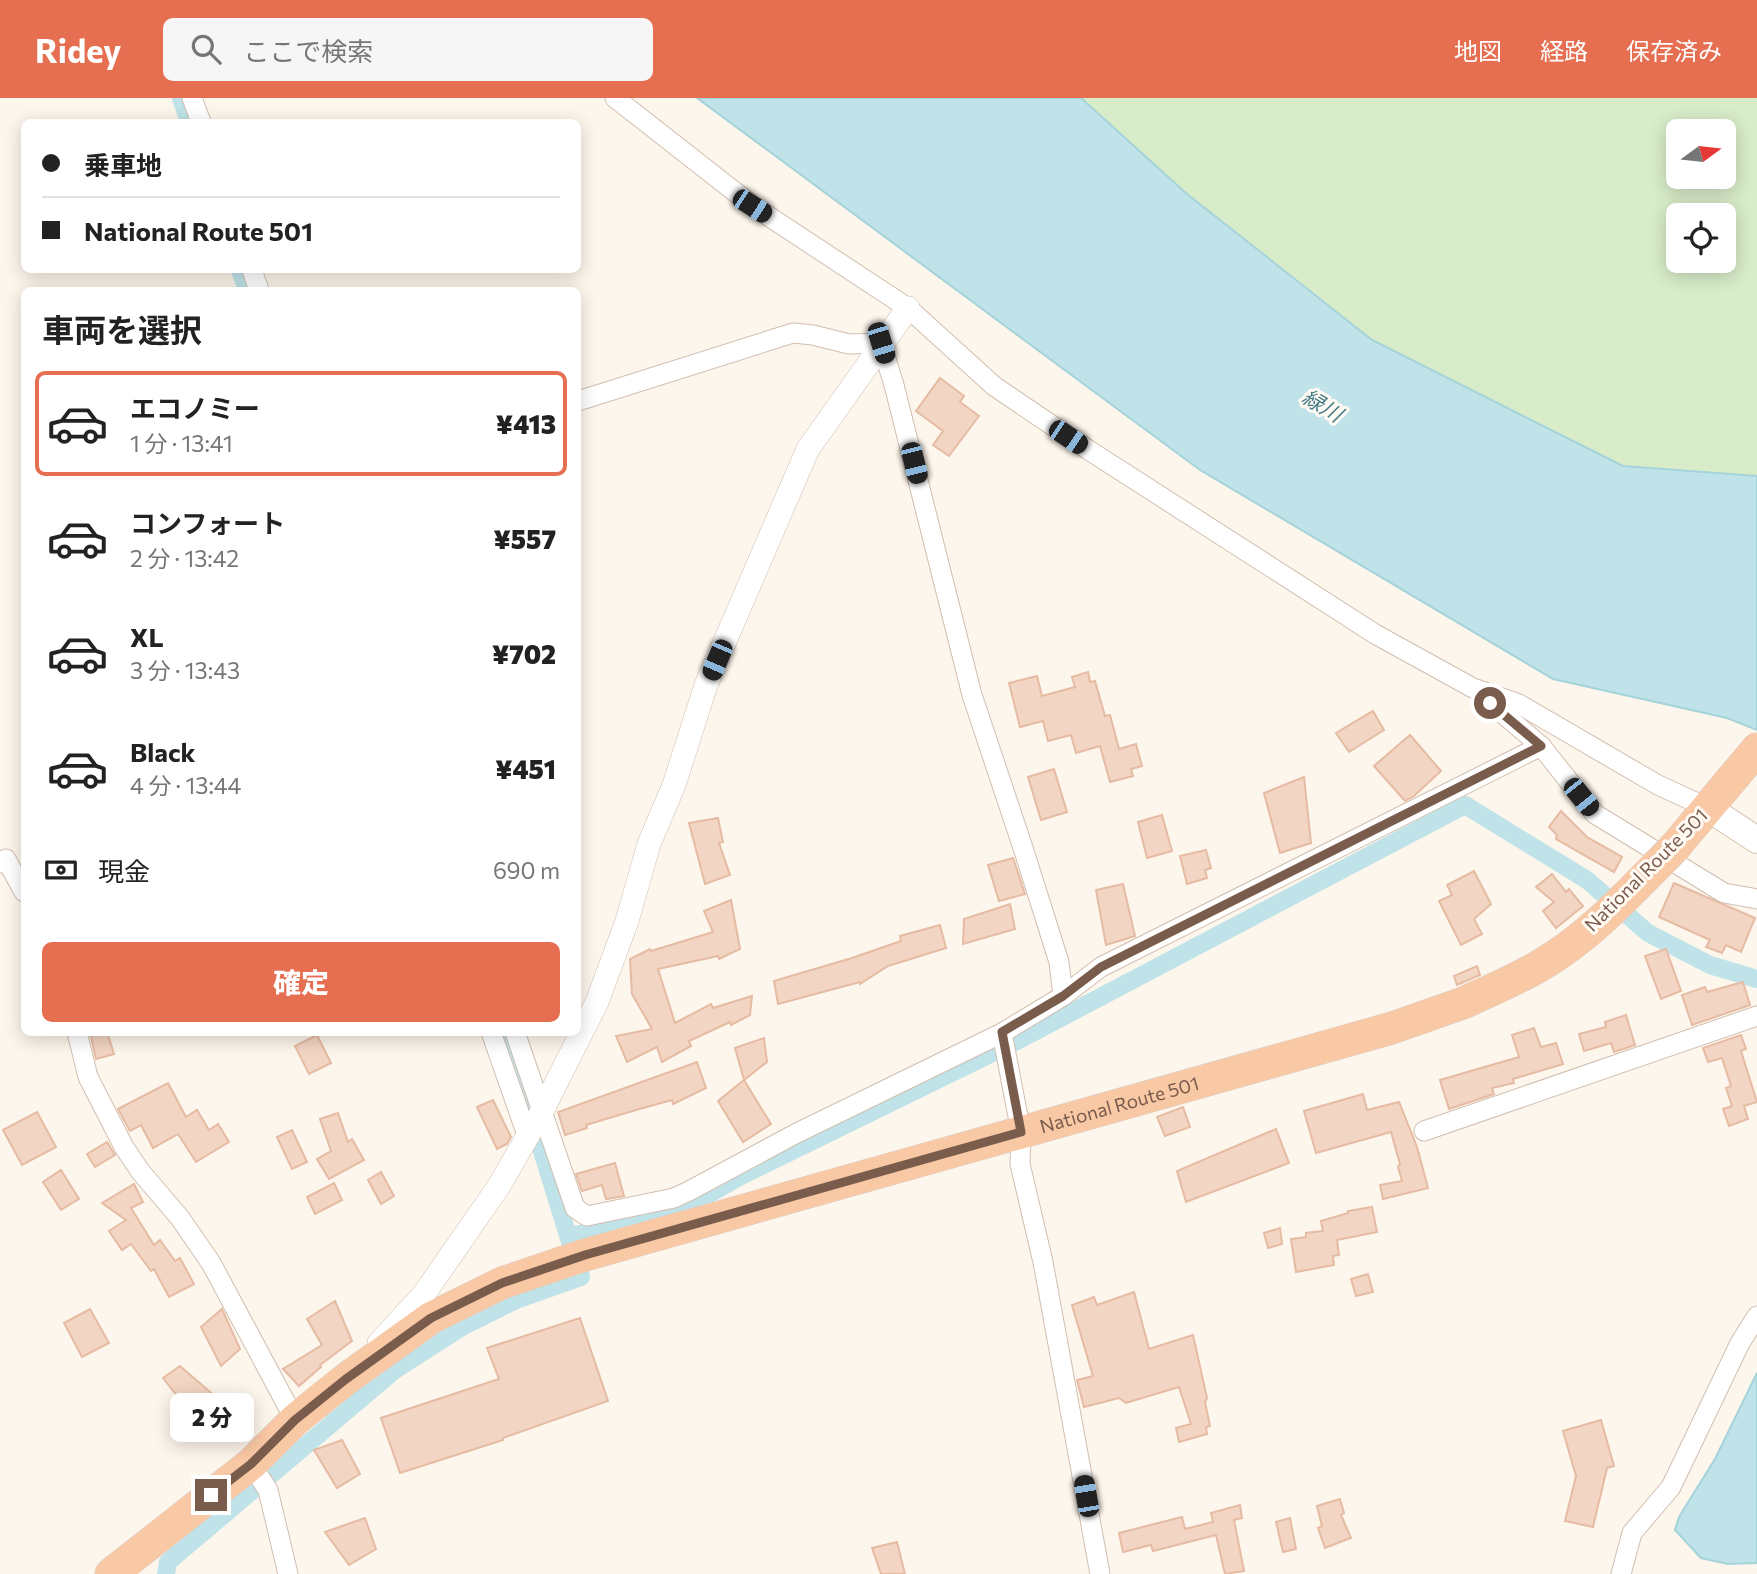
<!DOCTYPE html>
<html lang="ja">
<meta charset="utf-8">
<style>
:root{--surface:#fff;--page:#f6f6f6;--text:#222;--muted:#767676;--line:#e0e0e0;--accent:#e76f51}
body{margin:0;font-family:Commissioner,"Noto Sans JP",sans-serif;background:var(--page);color:var(--text);height:100vh;display:flex;flex-direction:column;font-size:26px;white-space:nowrap}
*{box-sizing:border-box;margin:0}
p{font-size:23px;color:var(--muted)}
.icon{flex:none;width:38px;height:38px;fill:none;stroke:currentColor;stroke-width:2;stroke-linecap:round;stroke-linejoin:round}
.map{position:relative;flex:1;overflow:hidden}
.details{position:absolute;left:21px;top:189px;width:560px;height:749px;display:flex;flex-direction:column;background:var(--surface);border-radius:10px;box-shadow:0 4px 18px #0003}
.details>*{flex:none}
.hud{position:absolute;left:21px;top:21px;width:560px;height:154px;border-radius:10px;box-shadow:0 4px 18px #0003;display:grid;align-content:center;height:154px;padding:0 21px;background:var(--surface)}
.needle{width:46px;rotate:75deg}
.fabs{position:absolute;left:1666px;top:21px;display:grid;gap:14px}
.fabs a{display:grid;place-items:center;width:70px;height:70px;border-radius:10px;background:var(--surface);box-shadow:0 4px 18px #0003;font-size:35px}
.end{position:absolute;width:32px;height:32px;margin:-16px;border:9px solid #7a5c4d;background:#fff;box-shadow:0 0 0 4px #fff}
.from{border-radius:50%}
.bubble{position:absolute;height:49px;border-radius:10px;background:var(--surface);box-shadow:0 4px 18px #0003;font-size:23px;font-weight:800;line-height:49px;text-align:center}
.car{position:absolute;width:21px;height:42px;margin:-21px -10px;border-radius:9px;box-shadow:0 0 5px 2px #0007;background:linear-gradient(#222 24%,#8ab4d8 0 40%,#222 0 76%,#8ab4d8 0 86%,#222 0)}
.hud b{display:flex;align-items:center;gap:24px;height:66px;font-size:26px}
.hud b+b{border-top:2px solid var(--line)}
.hud i{width:18px;height:18px;background:var(--text)}
ul{padding:0;list-style:none}
li{display:flex;align-items:center;gap:21px;height:105px;margin:0 14px 10px;padding:0 7px;border:4px solid transparent;border-radius:10px}
li div{flex:1}
li b{display:block;font-size:26px}
li em{font-style:normal;font-weight:800}
li.on{border-color:var(--accent)}
li>.icon{width:63px;height:63px;stroke-width:1.5}
h2{padding:0 21px;font-size:32px;line-height:84px}
.pay{display:flex;align-items:center;gap:18px;height:77px;padding:0 21px;font-size:26px}
.pay p{margin-inline-start:auto}
.cta{display:flex;gap:14px;margin-top:auto;padding:14px 21px}
.cta a{flex:1;height:80px;border-radius:10px;background:var(--accent);color:#fff;font-size:28px;font-weight:800;line-height:80px;text-align:center}
header{display:flex;align-items:center;gap:42px;box-sizing:border-box;height:98px;padding:0 35px;background:var(--accent);color:#fff}
header strong{font-size:33px}
nav{display:flex;gap:38px;margin-inline-start:auto;font-size:24px}
.search{width:490px;height:63px;background:var(--page);display:flex;align-items:center;gap:18px;box-sizing:border-box;padding:0 24px;border-radius:10px;color:var(--muted);font-size:26px}
.map>svg:first-child{display:block}
.green{fill:#d8ecc9;fill-rule:evenodd}
.water{fill:#bfe3e8;stroke:#a5d3da;stroke-width:2}
.lines{fill:none;stroke-linecap:round;stroke-linejoin:round}
.canal{stroke:#bfe3e8;stroke-width:18}
.building{fill:#f3d5c3;stroke:#e6bba3;stroke-width:2}
.minor-casing{stroke:#d1beb0;stroke-width:21}
.tertiary-casing{stroke:#d1beb0;stroke-width:24}
.secondary-casing{stroke:#d6c0b0;stroke-width:28}
.trunk-casing{stroke:#dad1cd;stroke-width:33}
.minor{stroke:#fff;stroke-width:19}
.tertiary{stroke:#fff;stroke-width:23}
.secondary{stroke:#fff;stroke-width:26}
.trunk{stroke:#f9c8a4;stroke-width:32}
.trunk-bridge-casing{stroke:#dad1cd;stroke-width:33;stroke-linecap:butt}
.trunk-bridge{stroke:#f9c8a4;stroke-width:32}
.route{stroke:#7a5c4d;stroke-width:9}
.labels{text-anchor:middle;stroke-width:6;stroke-linejoin:round;paint-order:stroke}
.street-label{font-size:19px;fill:#7a5c4d;stroke:#fffaf3}
.water-label{font-size:21px;font-style:italic;fill:#437c86;stroke:#fffaf3}
</style>
<header>
<strong>Ridey</strong>
<div class="search"><svg class="icon" aria-label="search" viewBox="0 0 24 24"><circle cx="10" cy="10" r="6"/><path d="M15 15l6 6"/></svg>ここで検索</div>
<nav><a>地図</a><a>経路</a><a>保存済み</a></nav>
</header>
<div class="map">
<svg width="1757" height="1476" viewBox="0 0 1757 1476">
<rect width="100%" height="100%" fill="#fdf6ec"/>
<path class="green" d="M 1081,0 L 1757,0 L 1757,378 L 1623,368 L 1372,242 L 1187,96 ZM 1678,33 L 1724,33 L 1724,79 L 1678,79 ZM 1678,117 L 1724,117 L 1724,163 L 1678,163 Z"/>
<g class="water">
<polygon points="697,0 1081,0 1187,96 1372,242 1623,368 1757,378 1757,632 1727,620 1553,581 1200,372"/>
<polygon points="1757,1275 1757,1465 1728,1466 1701,1460 1675,1432 1679,1419 1715,1361"/>
</g>
<g class="lines">
<g class="canal">
<polyline points="181,0 189,24"/>
<polyline points="240,172 247,192"/>
<polyline points="503,934 527,1004"/>
<polyline points="569,1139 692,1106 739,1079 1015,944 1465,707 1587,782 1648,835 1710,867 1757,881"/>
<polyline points="166,1476 168,1464 395,1272 462,1229 516,1202 581,1179 541,1050"/>
</g>
</g>
<g class="building">
<polygon points="940,280 964,298 960,304 979,318 949,358 933,347 943,333 916,313"/>
<polygon points="1088,574 1090,584 1095,583 1105,618 1110,617 1119,651 1136,646 1142,668 1131,671 1133,678 1110,684 1100,648 1076,655 1071,637 1048,643 1043,623 1020,629 1009,585 1037,578 1042,598 1075,589 1072,579"/>
<polygon points="1373,613 1384,632 1349,654 1336,635"/>
<polygon points="1410,637 1441,673 1414,698 1405,703 1374,668"/>
<polygon points="1054,671 1067,714 1041,722 1028,679"/>
<polygon points="1304,679 1311,745 1280,755 1264,695"/>
<polygon points="1561,713 1587,739 1622,759 1614,774 1556,741 1557,737 1549,729"/>
<polygon points="1162,717 1172,753 1147,760 1138,724"/>
<polygon points="718,720 723,744 719,745 730,777 705,786 689,725"/>
<polygon points="1206,752 1211,770 1205,772 1207,780 1187,786 1180,758"/>
<polygon points="1013,760 1025,796 999,803 988,767"/>
<polygon points="1474,773 1491,806 1474,821 1482,836 1461,847 1439,803 1452,797 1447,787"/>
<polygon points="1552,776 1566,794 1569,791 1583,808 1556,830 1543,813 1554,804 1536,789"/>
<polygon points="1674,785 1755,820 1741,854 1726,847 1722,855 1706,849 1710,842 1659,819"/>
<polygon points="1123,786 1135,838 1106,847 1096,792"/>
<polygon points="731,802 740,851 719,861 718,858 658,871 675,925 711,906 713,910 752,898 750,917 731,927 730,924 689,943 691,948 662,964 657,949 627,964 616,938 652,931 632,896 630,861 650,851 651,853 713,834 704,813"/>
<polygon points="1010,806 1015,831 963,846 964,821"/>
<polygon points="940,827 946,850 888,868 860,886 860,884 778,906 774,883 852,860 901,843 900,838"/>
<polygon points="1666,851 1681,893 1661,901 1645,858"/>
<polygon points="1477,868 1480,877 1457,887 1454,878"/>
<polygon points="1743,884 1750,907 1692,927 1682,897 1705,889 1707,894"/>
<polygon points="1626,917 1635,947 1614,954 1611,945 1584,953 1579,936 1606,929 1605,924"/>
<polygon points="1534,930 1541,949 1556,945 1563,966 1513,981 1514,985 1492,990 1494,996 1449,1011 1440,982 1519,959 1512,937"/>
<polygon points="90,934 107,934 114,956 96,961"/>
<polygon points="317,937 331,965 309,976 295,948"/>
<polygon points="1741,937 1746,951 1741,953 1757,1004 1744,1008 1748,1021 1729,1028 1723,1011 1732,1008 1726,990 1731,988 1722,960 1708,964 1703,950"/>
<polygon points="764,940 767,964 744,982 735,950"/>
<polygon points="697,964 706,990 673,1006 672,1002 636,1012 586,1027 587,1030 565,1037 558,1014"/>
<polygon points="744,982 771,1026 743,1044 718,1003"/>
<polygon points="168,985 186,1019 197,1012 209,1032 218,1026 229,1044 196,1064 178,1036 153,1050 141,1027 130,1033 118,1011"/>
<polygon points="1363,996 1367,1012 1399,1004 1417,1049 1428,1090 1383,1101 1380,1087 1402,1083 1398,1069 1400,1066 1391,1034 1316,1055 1304,1013"/>
<polygon points="493,1002 511,1039 507,1046 497,1051 477,1009"/>
<polygon points="1183,1009 1190,1029 1165,1038 1157,1019"/>
<polygon points="37,1014 56,1049 22,1067 3,1032"/>
<polygon points="338,1015 348,1044 352,1041 364,1062 329,1081 317,1061 331,1053 320,1021"/>
<polygon points="1276,1031 1289,1065 1186,1104 1177,1073"/>
<polygon points="292,1032 307,1064 292,1071 277,1039"/>
<polygon points="107,1044 115,1057 95,1069 87,1056"/>
<polygon points="615,1065 624,1098 606,1101 602,1087 582,1093 576,1076"/>
<polygon points="61,1072 79,1101 61,1112 43,1084"/>
<polygon points="381,1074 394,1098 381,1106 368,1082"/>
<polygon points="334,1085 342,1102 315,1116 307,1099"/>
<polygon points="134,1086 143,1104 131,1110 154,1147 160,1142 175,1163 180,1160 194,1186 169,1199 154,1171 151,1173 131,1146 122,1152 109,1133 126,1122 102,1105"/>
<polygon points="1372,1109 1377,1134 1337,1142 1339,1157 1333,1158 1334,1167 1296,1174 1291,1141 1306,1139 1306,1135 1323,1133 1321,1123 1348,1115 1348,1113"/>
<polygon points="1280,1130 1282,1146 1268,1150 1264,1135"/>
<polygon points="1368,1176 1373,1194 1356,1198 1351,1181"/>
<polygon points="1134,1194 1149,1251 1193,1237 1207,1300 1205,1304 1210,1328 1206,1329 1207,1336 1179,1344 1176,1330 1191,1326 1179,1289 1126,1305 1119,1300 1084,1309 1077,1282 1093,1278 1072,1207 1094,1199 1097,1207"/>
<polygon points="335,1203 352,1243 320,1267 321,1269 299,1288 283,1271 322,1247 307,1221"/>
<polygon points="90,1211 109,1245 82,1259 64,1225"/>
<polygon points="222,1211 240,1251 221,1268 201,1229"/>
<polygon points="580,1220 608,1303 503,1340 503,1342 400,1375 381,1320 499,1281 487,1250"/>
<polygon points="180,1268 216,1299 196,1322 163,1280"/>
<polygon points="1601,1322 1614,1368 1607,1370 1593,1429 1565,1423 1576,1378 1563,1333"/>
<polygon points="342,1342 360,1376 337,1390 314,1352"/>
<polygon points="1340,1401 1344,1415 1341,1417 1351,1440 1325,1450 1318,1430 1322,1428 1317,1408"/>
<polygon points="1240,1407 1242,1420 1234,1422 1244,1473 1225,1476 1216,1437 1153,1453 1151,1447 1123,1454 1119,1435 1182,1419 1185,1431 1213,1424 1211,1415"/>
<polygon points="365,1420 376,1451 349,1467 325,1434"/>
<polygon points="1290,1420 1296,1451 1283,1454 1276,1424"/>
<polygon points="897,1444 905,1476 881,1476 872,1450"/>
</g>
<g class="lines">
<defs>
<g id="minor">
<polyline points="192,0 201,24"/>
<polyline points="615,0 753,108 908,210 994,288 1087,351 1375,536 1473,590 1519,606 1658,687 1708,710"/>
<polyline points="252,172 259,192"/>
<polyline points="578,303 793,235 813,237 849,246 881,245 894,287 972,597 1024,753 1059,864 1063,898"/>
<polyline points="1482,598 1541,648 1595,716 1724,795 1757,801"/>
<polyline points="0,765 6,761 24,794"/>
<polyline points="77,934 88,979 124,1049 140,1073 180,1120 211,1165 295,1322"/>
<polyline points="491,934 527,1037"/>
<polyline points="515,934 575,1110 587,1118 674,1100 689,1093 795,1036 1002,935 1063,898 1101,869 1541,648"/>
<polyline points="1002,935 1021,1034 1020,1066 1043,1164 1100,1476"/>
<polyline points="1424,1033 1757,918"/>
<polyline points="251,1366 268,1392 288,1476"/>
<polyline points="1621,1476 1632,1435 1671,1389 1740,1245 1757,1218"/>
</g>
<polyline id="tertiary" points="379,1245 424,1196 499,1088 541,1015 597,904 627,823 649,746 674,687 706,587 808,351 908,210"/>
<polyline id="secondary" points="1708,710 1757,742"/>
<g id="trunk">
<polyline points="1674,750 1757,651"/>
<path id="s1" d="M 111,1476 L 251,1366 L 295,1322 L 346,1281 L 431,1220 L 502,1185 L 585,1157 L 1392,930 L 1463,905"/>
</g>
</defs>
<use href="#minor" class="minor-casing"/>
<use href="#tertiary" class="tertiary-casing"/>
<use href="#secondary" class="secondary-casing"/>
<use href="#trunk" class="trunk-casing"/>
<use href="#minor" class="minor"/>
<use href="#tertiary" class="tertiary"/>
<use href="#secondary" class="secondary"/>
<use href="#trunk" class="trunk"/>
<defs>
<path id="trunk-bridge" d="M 1463,905 C 1489,893 1516,882 1541,867 C 1591,838 1633,791 1674,750"/>
</defs>
<use href="#trunk-bridge" class="trunk-bridge-casing"/>
<use href="#trunk-bridge" class="trunk-bridge"/>
</g>
<g class="lines">
<polyline class="route" points="211,1397 251,1366 295,1322 346,1281 431,1220 502,1185 585,1157 1021,1034 1002,934 1063,898 1101,869 1541,648 1490,605"/>
</g>
<g class="labels">
<g class="street-label">
<text transform="translate(1646 772) rotate(-45)" y="7">National Route 501</text>
<text dy="7" stroke="none"><textPath href="#s1" startOffset="1132">National Route 501</textPath></text>
</g>
<g class="water-label">
<text transform="translate(1322 308) rotate(31)" y="7">緑川</text>
</g>
</g>
</svg>
<div class="fabs">
<a><svg class="needle" viewBox="-14 -14 28 28"><path d="M0-13l5 13h-10z" fill="#e53935"/><path d="M0 13l5-13h-10z" fill="#767676"/></svg></a>
<a><svg class="icon" aria-label="locate" viewBox="0 0 24 24"><circle cx="12" cy="12" r="6"/><path d="M12 2v4M12 18v4M2 12h4M18 12h4"/></svg></a>
</div>
<i class="end from" style="left:1490px;top:605px"></i>
<i class="end" style="left:211px;top:1397px"></i>
<div class="bubble" style="left:170px;top:1295px;width:84px">2 分</div>
<i class="car" style="left:752px;top:108px;rotate:123deg"></i>
<i class="car" style="left:881px;top:245px;rotate:163deg"></i>
<i class="car" style="left:1068px;top:339px;rotate:124deg"></i>
<i class="car" style="left:914px;top:365px;rotate:166deg"></i>
<i class="car" style="left:717px;top:562px;rotate:203deg"></i>
<i class="car" style="left:1581px;top:699px;rotate:141deg"></i>
<i class="car" style="left:1086px;top:1398px;rotate:350deg"></i>
<div class="hud">
<b><i class="from"></i>乗車地</b>
<b><i></i>National Route 501</b>
</div>
<section class="details">
<h2>車両を選択</h2>
<ul>
<li class="on"><svg class="icon" aria-label="car" viewBox="0 0 24 24"><path d="M5 17H2v-5l4-1 3-4h7l3 4 3 1v5h-3M9 17h6M6 11h13"/><circle cx="7" cy="17" r="2"/><circle cx="17" cy="17" r="2"/></svg><div><b>エコノミー</b><p>1 分 · 13:41</p></div><em>¥413</em></li>
<li><svg class="icon" aria-label="car" viewBox="0 0 24 24"><path d="M5 17H2v-5l4-1 3-4h7l3 4 3 1v5h-3M9 17h6M6 11h13"/><circle cx="7" cy="17" r="2"/><circle cx="17" cy="17" r="2"/></svg><div><b>コンフォート</b><p>2 分 · 13:42</p></div><em>¥557</em></li>
<li><svg class="icon" aria-label="car" viewBox="0 0 24 24"><path d="M5 17H2v-5l4-1 3-4h7l3 4 3 1v5h-3M9 17h6M6 11h13"/><circle cx="7" cy="17" r="2"/><circle cx="17" cy="17" r="2"/></svg><div><b>XL</b><p>3 分 · 13:43</p></div><em>¥702</em></li>
<li><svg class="icon" aria-label="car" viewBox="0 0 24 24"><path d="M5 17H2v-5l4-1 3-4h7l3 4 3 1v5h-3M9 17h6M6 11h13"/><circle cx="7" cy="17" r="2"/><circle cx="17" cy="17" r="2"/></svg><div><b>Black</b><p>4 分 · 13:44</p></div><em>¥451</em></li>
</ul>
<div class="pay"><svg class="icon" aria-label="cash" viewBox="0 0 24 24"><path d="M3 7h18v10H3z"/><circle cx="12" cy="12" r="2"/></svg>現金<p>690 m</p></div>
<div class="cta"><a>確定</a></div>
</section>
</div>
